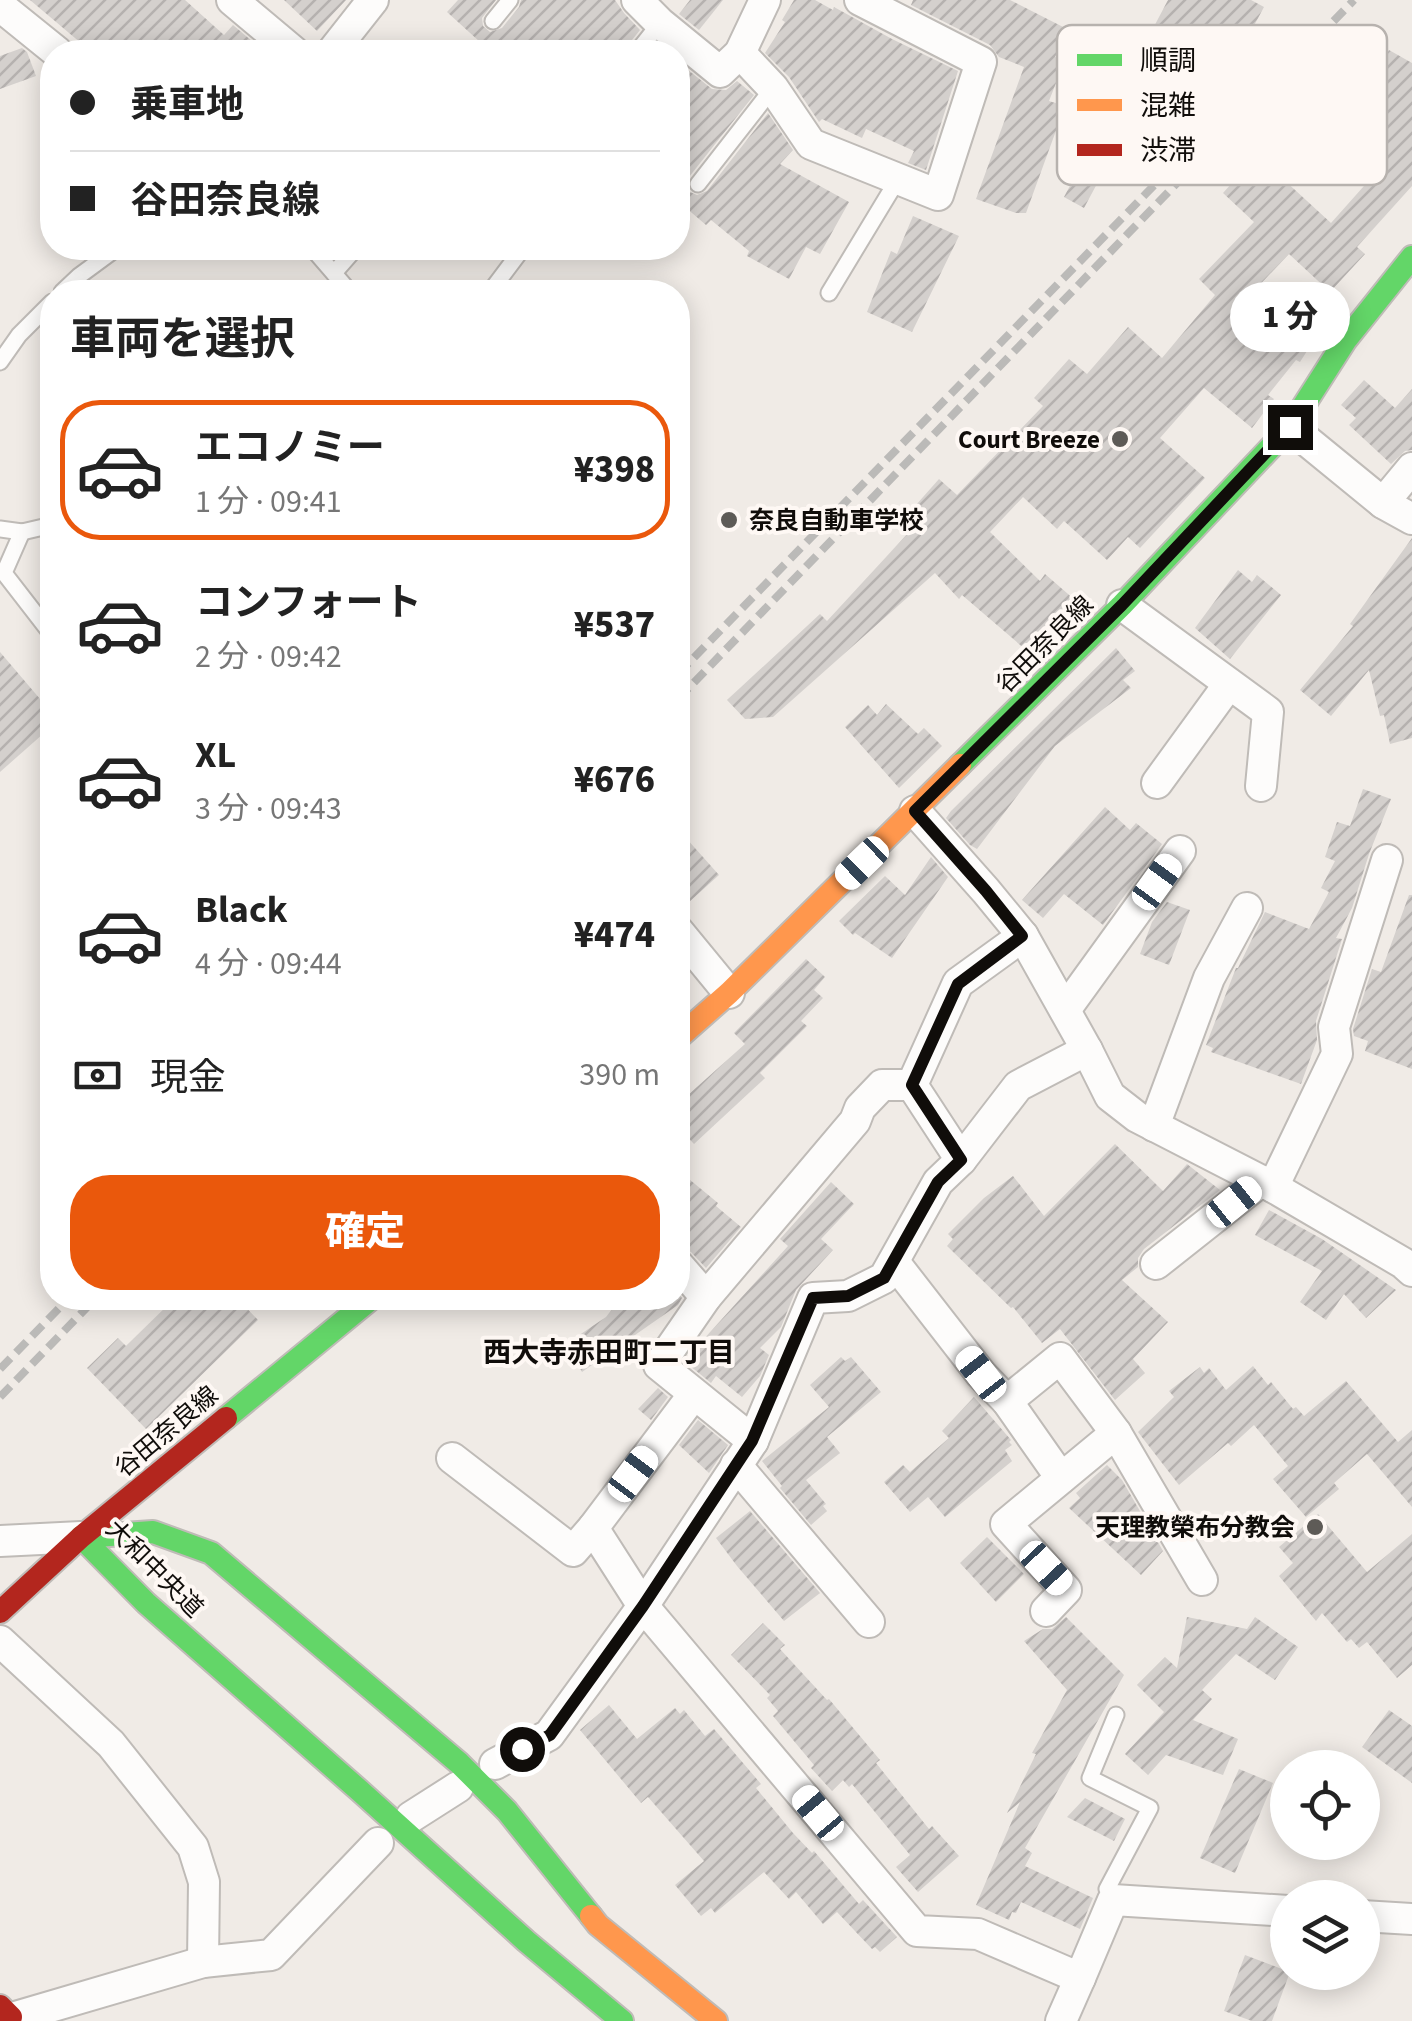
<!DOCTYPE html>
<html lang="ja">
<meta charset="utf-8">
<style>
:root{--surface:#fff;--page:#f6f6f6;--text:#222;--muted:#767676;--line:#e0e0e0;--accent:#ea580c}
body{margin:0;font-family:"Source Sans 3","Noto Sans JP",sans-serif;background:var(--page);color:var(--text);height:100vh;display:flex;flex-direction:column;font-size:38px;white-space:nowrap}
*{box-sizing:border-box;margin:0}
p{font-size:32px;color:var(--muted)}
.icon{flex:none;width:55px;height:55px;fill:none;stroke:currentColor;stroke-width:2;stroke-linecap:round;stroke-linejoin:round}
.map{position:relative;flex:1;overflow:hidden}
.drawer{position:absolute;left:40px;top:280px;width:650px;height:1030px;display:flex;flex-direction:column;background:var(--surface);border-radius:40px;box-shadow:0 5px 25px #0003}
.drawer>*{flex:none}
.banner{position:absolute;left:40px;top:40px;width:650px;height:220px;border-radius:40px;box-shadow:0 5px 25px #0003;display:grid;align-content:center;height:220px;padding:0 30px;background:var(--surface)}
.tools{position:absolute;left:1270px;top:1750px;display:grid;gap:20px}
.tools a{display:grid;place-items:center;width:110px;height:110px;border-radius:50%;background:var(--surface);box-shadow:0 5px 25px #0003;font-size:50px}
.end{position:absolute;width:45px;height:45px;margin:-22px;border:12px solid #100d0a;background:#fff;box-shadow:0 0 0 5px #fff}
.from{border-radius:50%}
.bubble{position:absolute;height:70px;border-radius:35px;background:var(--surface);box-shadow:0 5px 25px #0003;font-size:32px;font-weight:800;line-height:70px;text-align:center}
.car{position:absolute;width:30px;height:60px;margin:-30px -15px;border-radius:12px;box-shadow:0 0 8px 2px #0007;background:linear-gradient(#fff 24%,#345 0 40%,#fff 0 76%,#345 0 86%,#fff 0)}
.banner b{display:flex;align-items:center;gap:35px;height:95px;font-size:38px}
.banner b+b{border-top:2px solid var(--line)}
.banner i{width:25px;height:25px;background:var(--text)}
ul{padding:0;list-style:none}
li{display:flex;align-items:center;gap:30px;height:140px;margin:0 20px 15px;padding:0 10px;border:5px solid transparent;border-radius:40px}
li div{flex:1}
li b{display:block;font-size:38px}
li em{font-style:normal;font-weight:800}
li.active{border-color:var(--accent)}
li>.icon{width:90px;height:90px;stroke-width:1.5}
h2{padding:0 30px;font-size:45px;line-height:120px}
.pay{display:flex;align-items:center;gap:25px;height:110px;padding:0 30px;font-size:38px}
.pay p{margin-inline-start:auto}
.cta{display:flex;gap:20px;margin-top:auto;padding:20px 30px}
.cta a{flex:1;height:115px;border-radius:40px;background:var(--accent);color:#fff;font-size:40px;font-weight:800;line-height:115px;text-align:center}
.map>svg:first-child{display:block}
.building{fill:url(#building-hatch)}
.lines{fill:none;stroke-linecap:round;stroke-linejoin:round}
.lane-casing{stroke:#bfbbb7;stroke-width:19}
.street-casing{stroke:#bfbbb7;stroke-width:34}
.fast-casing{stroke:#bfbbb7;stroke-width:26}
.slow-casing{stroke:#bfbbb7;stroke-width:26}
.jam-casing{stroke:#bfbbb7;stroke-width:26}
.lane{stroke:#fdfcfb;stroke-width:15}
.street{stroke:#fdfcfb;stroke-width:30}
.fast{stroke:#63d668;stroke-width:22}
.slow{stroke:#ff974d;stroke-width:22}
.jam{stroke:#b3261e;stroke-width:22}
.rail{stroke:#bbbab8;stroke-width:8;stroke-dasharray:15 8;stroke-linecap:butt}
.route{stroke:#100d0a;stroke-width:12}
.poi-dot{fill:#5e5b57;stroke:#fef8f4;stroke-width:4}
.labels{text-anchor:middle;stroke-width:8;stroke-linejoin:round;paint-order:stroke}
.poi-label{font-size:25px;font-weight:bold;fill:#100d0a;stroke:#fef8f4;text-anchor:end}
.street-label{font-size:25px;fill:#100d0a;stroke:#fef8f4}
.neighbourhood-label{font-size:28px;font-weight:bold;fill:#100d0a;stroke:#fef8f4}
.key{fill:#fef8f4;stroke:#b7b2ae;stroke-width:2.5}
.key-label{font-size:28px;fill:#100d0a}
</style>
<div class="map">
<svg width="1412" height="2021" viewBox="0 0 1412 2021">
<defs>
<pattern id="building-hatch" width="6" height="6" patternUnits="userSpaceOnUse" patternTransform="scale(2.5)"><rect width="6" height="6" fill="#d4d0cd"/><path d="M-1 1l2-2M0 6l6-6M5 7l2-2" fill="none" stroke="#b5b1af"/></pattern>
</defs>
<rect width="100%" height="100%" fill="#f0ebe6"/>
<g class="building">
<polygon points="30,0 185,0 224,35 233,25 265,52 107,52 95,41 88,49"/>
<polygon points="284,0 346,0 317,31"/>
<polygon points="458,0 496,0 482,18 483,26 490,32 502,28 519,7 521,0 615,0 624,13 640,30 628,45 626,52 491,52 447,12"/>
<polygon points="690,0 723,0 699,30 679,14"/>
<polygon points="794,0 815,0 833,10 834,7 892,39 958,71 926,170 908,163 914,151 866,129 862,138 822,119 819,122 789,77 765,53 785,22 782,20"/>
<polygon points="913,0 1010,0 1069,30 1055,57 1065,60 1049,101 1065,106 1026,213 1016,213 976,199 1024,67 999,57 990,45 911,5"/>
<polygon points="1168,0 1251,0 1264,7 1243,46 1229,38 1203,88 1191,82 1178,108 1172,105 1159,130 1153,127 1142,148 1130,141 1115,172 1106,167 1084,208 1064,197"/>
<polygon points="22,48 27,52 36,76 0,89 0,56"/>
<polygon points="1389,50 1412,63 1412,186 1357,247 1365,254 1330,292 1289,254 1250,295 1294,327 1306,312 1323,326 1300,362 1296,360 1268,395 1274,399 1252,428 1204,388 1160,438 1205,478 1140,548 1128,537 1107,560 1064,521 1057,529 1023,497 990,532 1040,581 1045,574 1083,607 1033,656 962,595 959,599 935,573 773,717 745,719 727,700 820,614 827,621 910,531 900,523 939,479 957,495 1043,406 1034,398 1069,359 1087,374 1128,327 1162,358 1215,295 1199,279 1254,222 1223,193 1257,155 1331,223 1388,159 1341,133 1346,125 1333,119 1353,81 1367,88"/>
<polygon points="678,62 712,89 726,90 737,81 754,95 689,177 687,183 690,192 697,195 707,191 768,113 793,150 780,164 849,202 820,254 806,247 789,279 747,256 749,251 711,220 706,225 678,201"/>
<polygon points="913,216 959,236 912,332 867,312 891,251 897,254"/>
<polygon points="1364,380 1395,408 1412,389 1412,450 1405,451 1391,464 1349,425 1356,418 1341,405"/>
<polygon points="1412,538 1412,738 1390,744 1384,715 1380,716 1369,670 1331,716 1300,690 1353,626 1350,624"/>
<polygon points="1238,570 1252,582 1257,575 1281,595 1230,659 1195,628"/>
<polygon points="1116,648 1135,671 1123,680 1131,688 1055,746 977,849 970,845 946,818 951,811"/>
<polygon points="0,652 52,713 52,726 0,772"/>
<polygon points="886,704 918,734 924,728 942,746 899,788 845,727 868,705 877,715"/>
<polygon points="1363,789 1391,799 1369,854 1352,908 1336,938 1342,939 1316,1021 1317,1040 1301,1084 1211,1052 1213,1048 1206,1045 1236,968 1238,968 1265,912 1309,929 1329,892 1321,888 1335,861 1325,857 1337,822 1350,826"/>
<polygon points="1105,807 1130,830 1136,823 1162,844 1103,925 1064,894 1043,918 1022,900"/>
<polygon points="678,829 719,875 678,912"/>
<polygon points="931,857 948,877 892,958 855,933 853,935 839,921 885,876 905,895"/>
<polygon points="1409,895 1412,895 1412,1069 1365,1051 1368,1041 1354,1036 1353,1029 1372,969 1381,972"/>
<polygon points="1167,902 1190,910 1169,965 1140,954 1152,922"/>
<polygon points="806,959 825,977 814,990 823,998 801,1021 807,1026 760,1073 765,1078 694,1144 678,1127 678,1104 745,1044 734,1033"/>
<polygon points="1115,1144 1163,1191 1187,1164 1220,1190 1144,1249 1138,1258 1138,1267 1122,1280 1168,1322 1133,1359 1145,1373 1115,1400 1060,1329 1042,1343 1013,1307 1011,1308 947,1246 953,1239 948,1234 984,1198 1013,1176 1044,1216"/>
<polygon points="678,1170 718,1203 716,1206 741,1227 706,1268 691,1252 678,1247"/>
<polygon points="831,1182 854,1204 821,1239 833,1250 796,1290 781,1327 760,1348 769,1355 760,1376 742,1397 716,1376 711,1383 684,1361 788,1246 780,1239"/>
<polygon points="1269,1210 1322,1239 1396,1290 1366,1318 1344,1294 1326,1320 1300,1302 1322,1271 1255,1235"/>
<polygon points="678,1293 682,1298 678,1305 582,1372 566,1344 606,1317 621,1298 678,1298"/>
<polygon points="175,1298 237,1298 258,1320 146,1429 87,1368 118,1338 126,1346"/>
<polygon points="841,1357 845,1361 851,1357 881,1392 827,1437 840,1453 806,1480 826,1504 823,1506 827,1511 811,1525 780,1488 782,1486 762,1461 829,1407 810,1385"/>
<polygon points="1253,1366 1268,1385 1271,1382 1293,1409 1296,1407 1304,1416 1346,1381 1398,1442 1412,1430 1412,1507 1367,1454 1334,1483 1339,1489 1306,1517 1273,1479 1288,1466 1254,1425 1231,1446 1228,1443 1179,1485 1138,1432 1174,1397 1169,1391 1200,1367 1204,1373 1209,1368 1226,1390"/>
<polygon points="658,1388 668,1397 651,1420 638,1409"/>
<polygon points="974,1397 1011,1440 1009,1442 1012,1445 1005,1450 1012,1461 945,1517 928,1497 910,1512 884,1482 903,1465 910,1472 949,1438 942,1431"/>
<polygon points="698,1420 728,1445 709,1473 679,1445"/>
<polygon points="1107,1465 1122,1480 1163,1551 1141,1575 1069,1508 1080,1498 1076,1493"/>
<polygon points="750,1511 820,1593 784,1621 737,1566 716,1538"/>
<polygon points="1318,1514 1367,1572 1412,1534 1412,1665 1397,1678 1367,1642 1359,1648 1351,1639 1347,1642 1322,1613 1316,1621 1279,1576 1293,1563 1279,1547"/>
<polygon points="987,1537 1024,1574 996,1602 960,1563"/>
<polygon points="1066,1617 1124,1675 1025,1848 1032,1853 1025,1866 1093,1898 1080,1929 1021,1902 1016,1913 1012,1912 1009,1920 976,1905 1020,1802 1007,1813 1036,1754 1032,1753 1067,1690 1024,1641 1043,1629 1052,1629"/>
<polygon points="1187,1617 1247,1629 1255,1617 1298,1647 1275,1680 1236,1654 1202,1690 1212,1699 1193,1720 1238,1739 1223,1775 1166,1755 1148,1775 1125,1754 1164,1712 1137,1685 1165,1657 1177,1668"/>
<polygon points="763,1623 785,1645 780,1649 827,1700 829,1699 880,1760 876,1763 929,1829 932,1826 959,1856 918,1892 896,1867 910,1855 852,1784 849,1787 843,1780 832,1791 811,1768 814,1765 773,1716 778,1711 767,1698 770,1695 731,1655"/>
<polygon points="609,1705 637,1739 675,1708 680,1714 684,1710 705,1736 714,1729 761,1784 756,1788 793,1833 812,1853 814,1851 859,1904 863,1900 897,1937 880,1952 875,1947 872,1949 837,1912 823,1924 796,1892 789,1899 764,1872 715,1913 711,1908 701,1916 675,1885 704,1861 648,1797 641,1803 580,1730"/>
<polygon points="1389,1710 1412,1726 1412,1783 1362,1747"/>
<polygon points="1239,1769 1273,1783 1235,1873 1200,1858"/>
<polygon points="1085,1798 1125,1819 1114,1841 1067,1817"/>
<polygon points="1245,1955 1290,1972 1272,2021 1252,2021 1224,2011"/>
</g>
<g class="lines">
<defs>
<g id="lane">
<polyline points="493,21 510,0"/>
<polyline points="637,52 660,23"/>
<polyline points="698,184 773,88"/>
<polyline points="312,248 350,292"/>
<polyline points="334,273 356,248"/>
<polyline points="62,292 79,276 117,248"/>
<polyline points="490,292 523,248"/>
<polyline points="829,293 898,179"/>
<polyline points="0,362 19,335 52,302"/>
<polyline points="0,529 22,532 52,525"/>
<polyline points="22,532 4,573 52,635"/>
<polyline points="1113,1900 1107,1889 1150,1808 1090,1778 1116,1715"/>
</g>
<g id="street">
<polyline points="232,0 294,52"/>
<polyline points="637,0 660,23 720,72 740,53 765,0"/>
<polyline points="0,6 57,52"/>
<polyline points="332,52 373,0"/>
<polyline points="740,53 773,88 811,144 938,195 981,62 860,0"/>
<polyline points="1290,427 1383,503 1412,519"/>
<polyline points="1383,503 1412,468"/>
<polyline points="1122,605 1268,712 1261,786"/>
<polyline points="1157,783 1229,684"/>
<polyline points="915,811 986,891 1023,936 1087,1050 1110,1096 1137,1117 1273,1187 1403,1263 1412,1271"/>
<polyline points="678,931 729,993"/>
<polyline points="1065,1010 1180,851"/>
<polyline points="1154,1126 1209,978 1247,908"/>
<polyline points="961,1160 912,1085 958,983 1023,936"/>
<polyline points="1273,1187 1337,1054 1334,1027 1387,860"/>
<polyline points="894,1262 981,1374 1007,1401 1061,1478"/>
<polyline points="1156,1264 1261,1181"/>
<polyline points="678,1265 706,1297"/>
<polyline points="694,1394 593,1528 643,1606 917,1931 978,1934 1080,1978 1113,1900 1288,1911"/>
<polyline points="1007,1401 1060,1358 1116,1433 1202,1580"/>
<polyline points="753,1441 659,1365 706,1297 855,1121 860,1108 882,1085 912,1085"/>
<polyline points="452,1458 573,1551 593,1528"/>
<polyline points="736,1465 869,1622"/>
<polyline points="0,1541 81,1537"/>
<polyline points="1046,1611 1066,1590 1006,1524 1116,1433"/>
<polyline points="0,1641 111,1744 193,1847 204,1882 203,1962"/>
<polyline points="495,1764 549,1735 643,1606 753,1441 813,1298 848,1296 884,1278 938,1182 961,1160 1018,1086 1087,1050"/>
<polyline points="411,1817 458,1787"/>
<polyline points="1362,1916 1412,1919"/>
<polyline points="2,2021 203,1962 271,1955 378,1843"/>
<polyline points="1061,2021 1080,1978"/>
</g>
<g id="fast">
<polyline points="960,765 1122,605 1290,427 1345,341 1412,257"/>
<polyline points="226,1418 372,1298"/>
<polyline points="81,1537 153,1532 211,1553 459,1763 507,1811 591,1916"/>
<polyline points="81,1537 146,1603 360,1791 526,1941 622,2021"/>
</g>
<g id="slow">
<polyline points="678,1038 729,993 960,765"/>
<polyline points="591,1916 598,1925 716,2021"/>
</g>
<g id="jam">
<polyline points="0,1612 81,1537 226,1418"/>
<polyline points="0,2006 11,2017"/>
</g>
</defs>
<use href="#lane" class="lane-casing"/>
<use href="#street" class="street-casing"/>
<use href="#fast" class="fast-casing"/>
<use href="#slow" class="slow-casing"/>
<use href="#jam" class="jam-casing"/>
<use href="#lane" class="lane"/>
<use href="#street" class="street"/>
<use href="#fast" class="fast"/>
<use href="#slow" class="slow"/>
<use href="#jam" class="jam"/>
<g class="rail">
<polyline points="678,674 1243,94"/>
<polyline points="678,699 1354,0"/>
<polyline points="0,1369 69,1298"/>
<polyline points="0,1397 96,1298"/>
</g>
</g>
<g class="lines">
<polyline class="route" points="522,1749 550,1735 643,1606 752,1441 813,1298 848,1296 884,1278 938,1182 961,1160 912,1085 958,984 1022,936 986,891 915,811 1122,605 1290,427"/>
</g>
<g class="poi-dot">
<circle cx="1120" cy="439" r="10"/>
<circle cx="729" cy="520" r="10"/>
<circle cx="1315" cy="1527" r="10"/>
</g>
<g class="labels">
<g class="poi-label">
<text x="1100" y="448">Court Breeze</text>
<text x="749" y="529" text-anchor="start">奈良自動車学校</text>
<text x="1295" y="1536">天理教榮布分教会</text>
</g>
<g class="street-label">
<text transform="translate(1044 644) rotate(-45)" y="9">谷田奈良線</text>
<text transform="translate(166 1431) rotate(-40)" y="9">谷田奈良線</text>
<text transform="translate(155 1568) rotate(45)" y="9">大和中央道</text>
</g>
<g class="neighbourhood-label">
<text x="609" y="1362">西大寺赤田町二丁目</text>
</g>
</g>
<rect x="1057" y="25" width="330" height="160" rx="15" class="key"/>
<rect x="1077" y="54" width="45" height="12" fill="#63d668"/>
<rect x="1077" y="99" width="45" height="12" fill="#ff974d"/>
<rect x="1077" y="144" width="45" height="12" fill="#b3261e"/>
<g class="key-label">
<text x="1140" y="70">順調</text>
<text x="1140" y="115">混雑</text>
<text x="1140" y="160">渋滞</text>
</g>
</svg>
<div class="tools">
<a><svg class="icon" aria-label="locate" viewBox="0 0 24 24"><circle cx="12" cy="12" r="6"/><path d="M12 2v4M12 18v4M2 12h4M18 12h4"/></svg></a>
<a><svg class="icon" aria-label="layers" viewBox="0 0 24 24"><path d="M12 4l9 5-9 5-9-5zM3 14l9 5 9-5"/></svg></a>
</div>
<i class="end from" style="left:522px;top:1749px"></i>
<i class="end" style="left:1290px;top:427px"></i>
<div class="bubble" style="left:1230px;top:282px;width:120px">1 分</div>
<i class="car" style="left:862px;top:863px;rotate:226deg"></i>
<i class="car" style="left:1157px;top:882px;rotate:36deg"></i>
<i class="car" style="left:1234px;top:1202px;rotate:51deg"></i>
<i class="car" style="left:981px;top:1374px;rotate:322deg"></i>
<i class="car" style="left:633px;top:1474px;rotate:37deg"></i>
<i class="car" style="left:1046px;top:1568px;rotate:137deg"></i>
<i class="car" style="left:818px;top:1813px;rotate:320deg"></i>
<div class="banner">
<b><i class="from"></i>乗車地</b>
<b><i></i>谷田奈良線</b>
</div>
<section class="drawer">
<h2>車両を選択</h2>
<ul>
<li class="active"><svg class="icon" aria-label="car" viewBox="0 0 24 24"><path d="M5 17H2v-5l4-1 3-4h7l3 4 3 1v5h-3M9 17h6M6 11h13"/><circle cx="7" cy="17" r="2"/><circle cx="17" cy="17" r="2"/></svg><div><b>エコノミー</b><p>1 分 · 09:41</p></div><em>¥398</em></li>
<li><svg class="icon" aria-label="car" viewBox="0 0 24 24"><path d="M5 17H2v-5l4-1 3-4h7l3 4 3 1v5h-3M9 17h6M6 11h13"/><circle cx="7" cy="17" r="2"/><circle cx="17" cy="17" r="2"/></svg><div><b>コンフォート</b><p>2 分 · 09:42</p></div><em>¥537</em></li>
<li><svg class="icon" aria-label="car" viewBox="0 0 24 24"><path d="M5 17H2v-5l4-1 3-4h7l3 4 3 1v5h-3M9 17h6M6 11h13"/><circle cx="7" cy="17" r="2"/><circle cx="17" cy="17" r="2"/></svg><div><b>XL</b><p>3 分 · 09:43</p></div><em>¥676</em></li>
<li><svg class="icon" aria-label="car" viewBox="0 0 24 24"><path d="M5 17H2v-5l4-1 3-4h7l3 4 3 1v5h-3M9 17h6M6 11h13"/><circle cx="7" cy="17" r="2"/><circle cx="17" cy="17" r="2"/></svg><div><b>Black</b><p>4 分 · 09:44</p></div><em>¥474</em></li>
</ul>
<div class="pay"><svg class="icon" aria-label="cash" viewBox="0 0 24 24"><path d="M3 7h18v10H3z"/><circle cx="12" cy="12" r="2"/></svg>現金<p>390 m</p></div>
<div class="cta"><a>確定</a></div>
</section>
</div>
